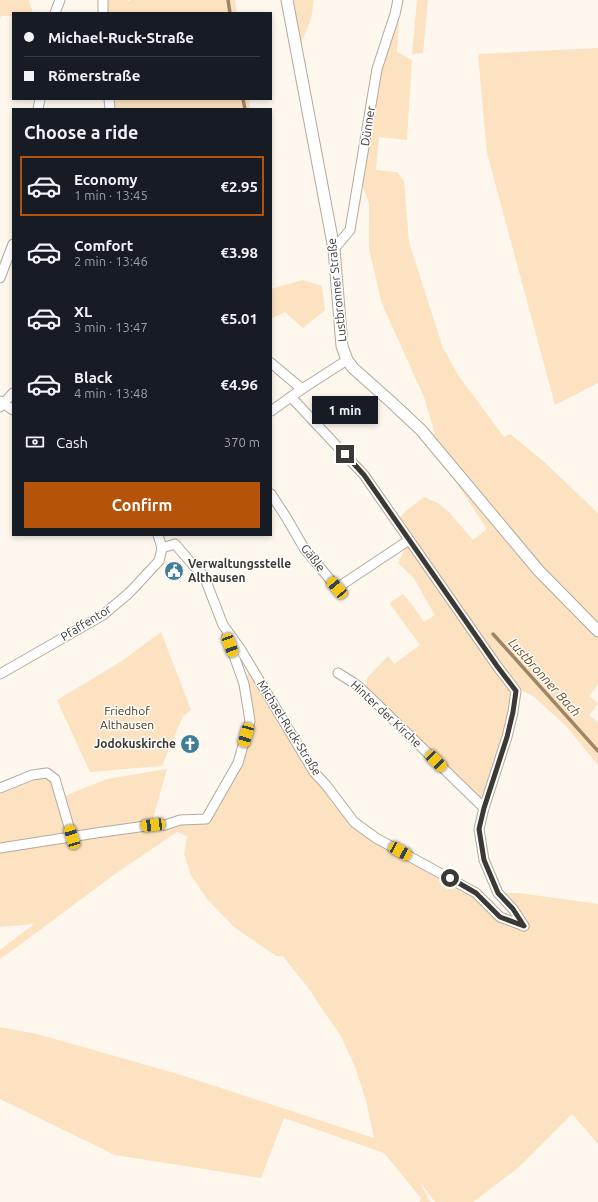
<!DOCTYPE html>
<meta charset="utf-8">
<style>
:root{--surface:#171b24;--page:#20242c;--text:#f1f3f6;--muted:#9ea1a6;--line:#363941;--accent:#b45309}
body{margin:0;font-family:Ubuntu,sans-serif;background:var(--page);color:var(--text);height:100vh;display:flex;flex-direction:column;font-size:15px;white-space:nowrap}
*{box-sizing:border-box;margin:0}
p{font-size:13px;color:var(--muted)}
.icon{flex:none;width:22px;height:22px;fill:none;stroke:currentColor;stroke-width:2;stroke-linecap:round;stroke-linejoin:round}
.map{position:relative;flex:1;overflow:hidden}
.panel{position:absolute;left:12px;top:108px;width:260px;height:428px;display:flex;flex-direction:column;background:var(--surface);border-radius:0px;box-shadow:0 2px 6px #0003}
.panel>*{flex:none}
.guide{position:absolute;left:12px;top:12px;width:260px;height:88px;border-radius:0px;box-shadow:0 2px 6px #0003;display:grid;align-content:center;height:88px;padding:0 12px;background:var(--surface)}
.end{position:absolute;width:18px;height:18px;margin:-9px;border:5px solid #3c3934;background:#fff;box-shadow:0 0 0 2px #fff}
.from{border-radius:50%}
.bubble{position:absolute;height:28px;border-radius:0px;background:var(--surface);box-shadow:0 2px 6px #0003;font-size:13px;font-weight:700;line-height:28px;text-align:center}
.car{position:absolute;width:12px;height:24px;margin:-12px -6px;border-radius:5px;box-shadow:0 0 3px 1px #0007;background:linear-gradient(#f5c518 24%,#345 0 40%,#f5c518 0 76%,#345 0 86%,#f5c518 0)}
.guide b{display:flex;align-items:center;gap:14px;height:38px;font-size:15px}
.guide b+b{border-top:1px solid var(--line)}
.guide i{width:10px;height:10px;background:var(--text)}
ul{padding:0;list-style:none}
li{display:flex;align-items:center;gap:12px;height:60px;margin:0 8px 6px;padding:0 4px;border:2px solid transparent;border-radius:0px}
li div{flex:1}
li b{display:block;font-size:15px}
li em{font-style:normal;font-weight:700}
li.on{border-color:var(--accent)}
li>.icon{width:36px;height:36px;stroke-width:1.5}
h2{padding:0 12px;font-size:18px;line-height:48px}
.pay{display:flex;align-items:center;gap:10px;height:44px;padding:0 12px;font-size:15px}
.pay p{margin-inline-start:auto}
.button{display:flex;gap:8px;margin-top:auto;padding:8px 12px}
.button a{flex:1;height:46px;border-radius:0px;background:var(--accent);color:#fff;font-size:16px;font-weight:700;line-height:46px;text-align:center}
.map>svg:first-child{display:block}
.green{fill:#fce2c0}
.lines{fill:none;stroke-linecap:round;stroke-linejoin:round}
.stream{stroke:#9e8665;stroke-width:3.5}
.minor-casing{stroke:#b3aa9e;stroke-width:11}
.tertiary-casing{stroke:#b3aa9e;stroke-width:13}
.minor{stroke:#fff;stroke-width:9}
.tertiary{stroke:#fff;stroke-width:11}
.route{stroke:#3c3934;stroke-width:5}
.labels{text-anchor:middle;stroke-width:3;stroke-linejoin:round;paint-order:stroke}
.street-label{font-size:12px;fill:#3c3934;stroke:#fff}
.poi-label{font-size:12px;font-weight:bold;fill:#3c3934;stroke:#fff;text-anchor:start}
.park-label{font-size:12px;fill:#4b330f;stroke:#fff}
.water-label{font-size:13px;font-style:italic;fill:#704e1a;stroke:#fff}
</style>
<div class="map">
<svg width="598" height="1202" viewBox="0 0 598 1202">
<rect width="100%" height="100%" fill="#fef7ed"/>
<g class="green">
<polygon points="0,0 29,0 33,13 13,13 13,16 1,16 0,19"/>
<polygon points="103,0 127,0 129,2 130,0 235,0 237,13 103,13"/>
<polygon points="287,0 314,0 311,19 297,53"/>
<polygon points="417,0 428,0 423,53 412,54"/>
<polygon points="395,14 399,22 397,52 412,60 407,140 379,137 376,170 397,172 404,181 409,242 443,348 458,375 504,437 510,434 542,460 598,513 598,685 589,696 598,704 589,715 598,723 598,765 566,726 533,696 513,686 516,691 484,808 365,692 367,678 388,656 394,664 420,645 390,604 391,602 403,594 411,603 424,622 435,615 423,595 414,578 398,563 409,540 396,521 406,511 424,497 438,503 449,512 473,540 487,529 421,430 435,434 424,397 382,304 369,249 369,203 359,177 377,69"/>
<polygon points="598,48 598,383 555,405 487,153 478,54"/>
<polygon points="109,99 249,99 250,109 110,109"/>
<polygon points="303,280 322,286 325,310 303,328 285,312 271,319 271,289"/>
<polygon points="161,632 191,710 183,716 162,766 90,772 57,700 122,661"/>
<polygon points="251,666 314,772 354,822 476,893 500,917 523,926 498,893 519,893 598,904 598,1144 572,1114 518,1168 473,1202 435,1202 420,1182 430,1202 420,1202 421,1198 384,1153 284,1118 261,1178 115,1155 0,1099 0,1027 37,1034 178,1074 374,1138 366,1101 355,1067 341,1036 318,1003 310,990 292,968 283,956 276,956 234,927 207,899 191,875 184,854 187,836 177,832 115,874 13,950 0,959 0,950 34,924 0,927 0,788 32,775 55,779 72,837 206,819 238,763 250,721 244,684"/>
<polygon points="167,769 152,822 74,834 62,797 107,779"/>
</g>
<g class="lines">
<g class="stream">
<polyline points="228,0 230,13"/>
<polyline points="243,99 245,109"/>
<polyline points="493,634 598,751"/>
</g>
<defs>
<g id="minor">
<polyline points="103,0 103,13"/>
<polyline points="55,13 60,0"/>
<polyline points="109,99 110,109"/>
<polyline points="38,109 40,99"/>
<polyline points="334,249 350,230 377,69 395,14 398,0"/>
<polyline points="0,278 13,244"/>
<polyline points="271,363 302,389"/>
<polyline points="291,397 364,475 497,666 516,691 513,712 507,737 484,808 479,829 484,860 498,893 513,909 524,926"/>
<polyline points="0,401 13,410"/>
<polyline points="0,407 13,393"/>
<polyline points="271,411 302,389 347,360"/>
<polyline points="271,494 286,517 304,548 337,588 409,540"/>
<polyline points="162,548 175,544 193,565 204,576 223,625 241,650 314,772 326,785 354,822 376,838 476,893 500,917 524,926"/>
<polyline points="338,673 357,685 373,700 484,808"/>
<polyline points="0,674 103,615 129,593 159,561 162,548 158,535"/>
<polyline points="0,788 32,775 47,773 55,779 72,837"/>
<polyline points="0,848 96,833 153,825 165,825 180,820 206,819 238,763 250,721 244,684 227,636"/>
</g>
<polyline id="tertiary" points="287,0 334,249 342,346 347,360 353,368 390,401 421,430 539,571 598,631"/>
</defs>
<use href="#minor" class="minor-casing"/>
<use href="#tertiary" class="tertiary-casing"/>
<use href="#minor" class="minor"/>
<use href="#tertiary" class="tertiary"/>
</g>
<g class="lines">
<polyline class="route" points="345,454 364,475 497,666 516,691 513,712 507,737 484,808 479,829 484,860 498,893 513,909 524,926 500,917 476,893 450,878"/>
</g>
<defs>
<symbol id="civic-disc" viewBox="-11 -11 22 22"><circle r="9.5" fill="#407f93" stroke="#fff"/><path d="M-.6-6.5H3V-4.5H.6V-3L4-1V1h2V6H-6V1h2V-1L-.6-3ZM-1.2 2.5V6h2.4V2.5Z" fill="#fff"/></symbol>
<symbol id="church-disc" viewBox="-11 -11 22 22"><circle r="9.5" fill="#407f93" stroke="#fff"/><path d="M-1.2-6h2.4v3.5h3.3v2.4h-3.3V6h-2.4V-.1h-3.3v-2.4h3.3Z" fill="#fff"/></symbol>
</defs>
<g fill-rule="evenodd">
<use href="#civic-disc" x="163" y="560" width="22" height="22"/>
<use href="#church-disc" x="179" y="733" width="22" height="22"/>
</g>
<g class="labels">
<g class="street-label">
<text transform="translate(368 126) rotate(-81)" y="4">Dünner</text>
<text transform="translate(337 290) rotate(-96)" y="4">Lustbronner Straße</text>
<text transform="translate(313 558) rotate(52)" y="4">Gäßle</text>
<text transform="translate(86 623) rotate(-32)" y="4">Pfaffentor</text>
<text transform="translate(386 714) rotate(43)" y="4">Hinter der Kirche</text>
<text transform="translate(289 728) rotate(58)" y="4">Michael-Ruck-Straße</text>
</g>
<g class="poi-label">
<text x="188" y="568">Verwaltungsstelle<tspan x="188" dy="14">Althausen</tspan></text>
<text x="176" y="748" text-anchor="end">Jodokuskirche</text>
</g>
<g class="park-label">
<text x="127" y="715">Friedhof<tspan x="127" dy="14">Althausen</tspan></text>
</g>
<g class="water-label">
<text transform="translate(545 677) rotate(48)" y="5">Lustbronner Bach</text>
</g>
</g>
</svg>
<i class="end from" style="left:450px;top:878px"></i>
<i class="end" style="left:345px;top:454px"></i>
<div class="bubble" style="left:312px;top:396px;width:66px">1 min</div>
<i class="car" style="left:337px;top:588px;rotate:320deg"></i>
<i class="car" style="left:230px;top:645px;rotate:160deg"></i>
<i class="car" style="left:246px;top:735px;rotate:196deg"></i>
<i class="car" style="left:436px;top:761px;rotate:135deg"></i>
<i class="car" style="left:153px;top:825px;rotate:263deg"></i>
<i class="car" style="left:72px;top:837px;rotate:343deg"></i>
<i class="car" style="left:400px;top:851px;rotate:119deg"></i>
<div class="guide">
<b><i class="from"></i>Michael-Ruck-Straße</b>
<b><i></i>Römerstraße</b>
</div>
<section class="panel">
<h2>Choose a ride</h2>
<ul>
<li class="on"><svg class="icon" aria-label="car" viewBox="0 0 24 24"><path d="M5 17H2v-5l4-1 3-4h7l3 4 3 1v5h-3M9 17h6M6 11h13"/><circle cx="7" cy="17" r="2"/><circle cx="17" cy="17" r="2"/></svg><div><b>Economy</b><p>1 min · 13:45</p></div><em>€2.95</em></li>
<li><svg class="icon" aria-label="car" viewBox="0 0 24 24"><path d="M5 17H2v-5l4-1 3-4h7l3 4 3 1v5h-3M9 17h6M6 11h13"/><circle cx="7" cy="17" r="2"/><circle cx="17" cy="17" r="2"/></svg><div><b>Comfort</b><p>2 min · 13:46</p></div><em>€3.98</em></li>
<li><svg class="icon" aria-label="car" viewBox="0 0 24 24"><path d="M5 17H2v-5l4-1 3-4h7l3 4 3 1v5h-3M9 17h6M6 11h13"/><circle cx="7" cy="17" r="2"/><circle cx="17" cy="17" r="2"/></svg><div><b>XL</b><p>3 min · 13:47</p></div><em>€5.01</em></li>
<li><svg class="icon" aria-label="car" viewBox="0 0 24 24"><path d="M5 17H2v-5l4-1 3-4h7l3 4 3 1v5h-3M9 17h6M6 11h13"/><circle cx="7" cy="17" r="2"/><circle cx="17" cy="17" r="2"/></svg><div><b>Black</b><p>4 min · 13:48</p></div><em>€4.96</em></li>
</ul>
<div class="pay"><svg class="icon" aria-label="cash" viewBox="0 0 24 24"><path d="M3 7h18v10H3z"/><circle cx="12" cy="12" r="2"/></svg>Cash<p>370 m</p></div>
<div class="button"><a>Confirm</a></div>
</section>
</div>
